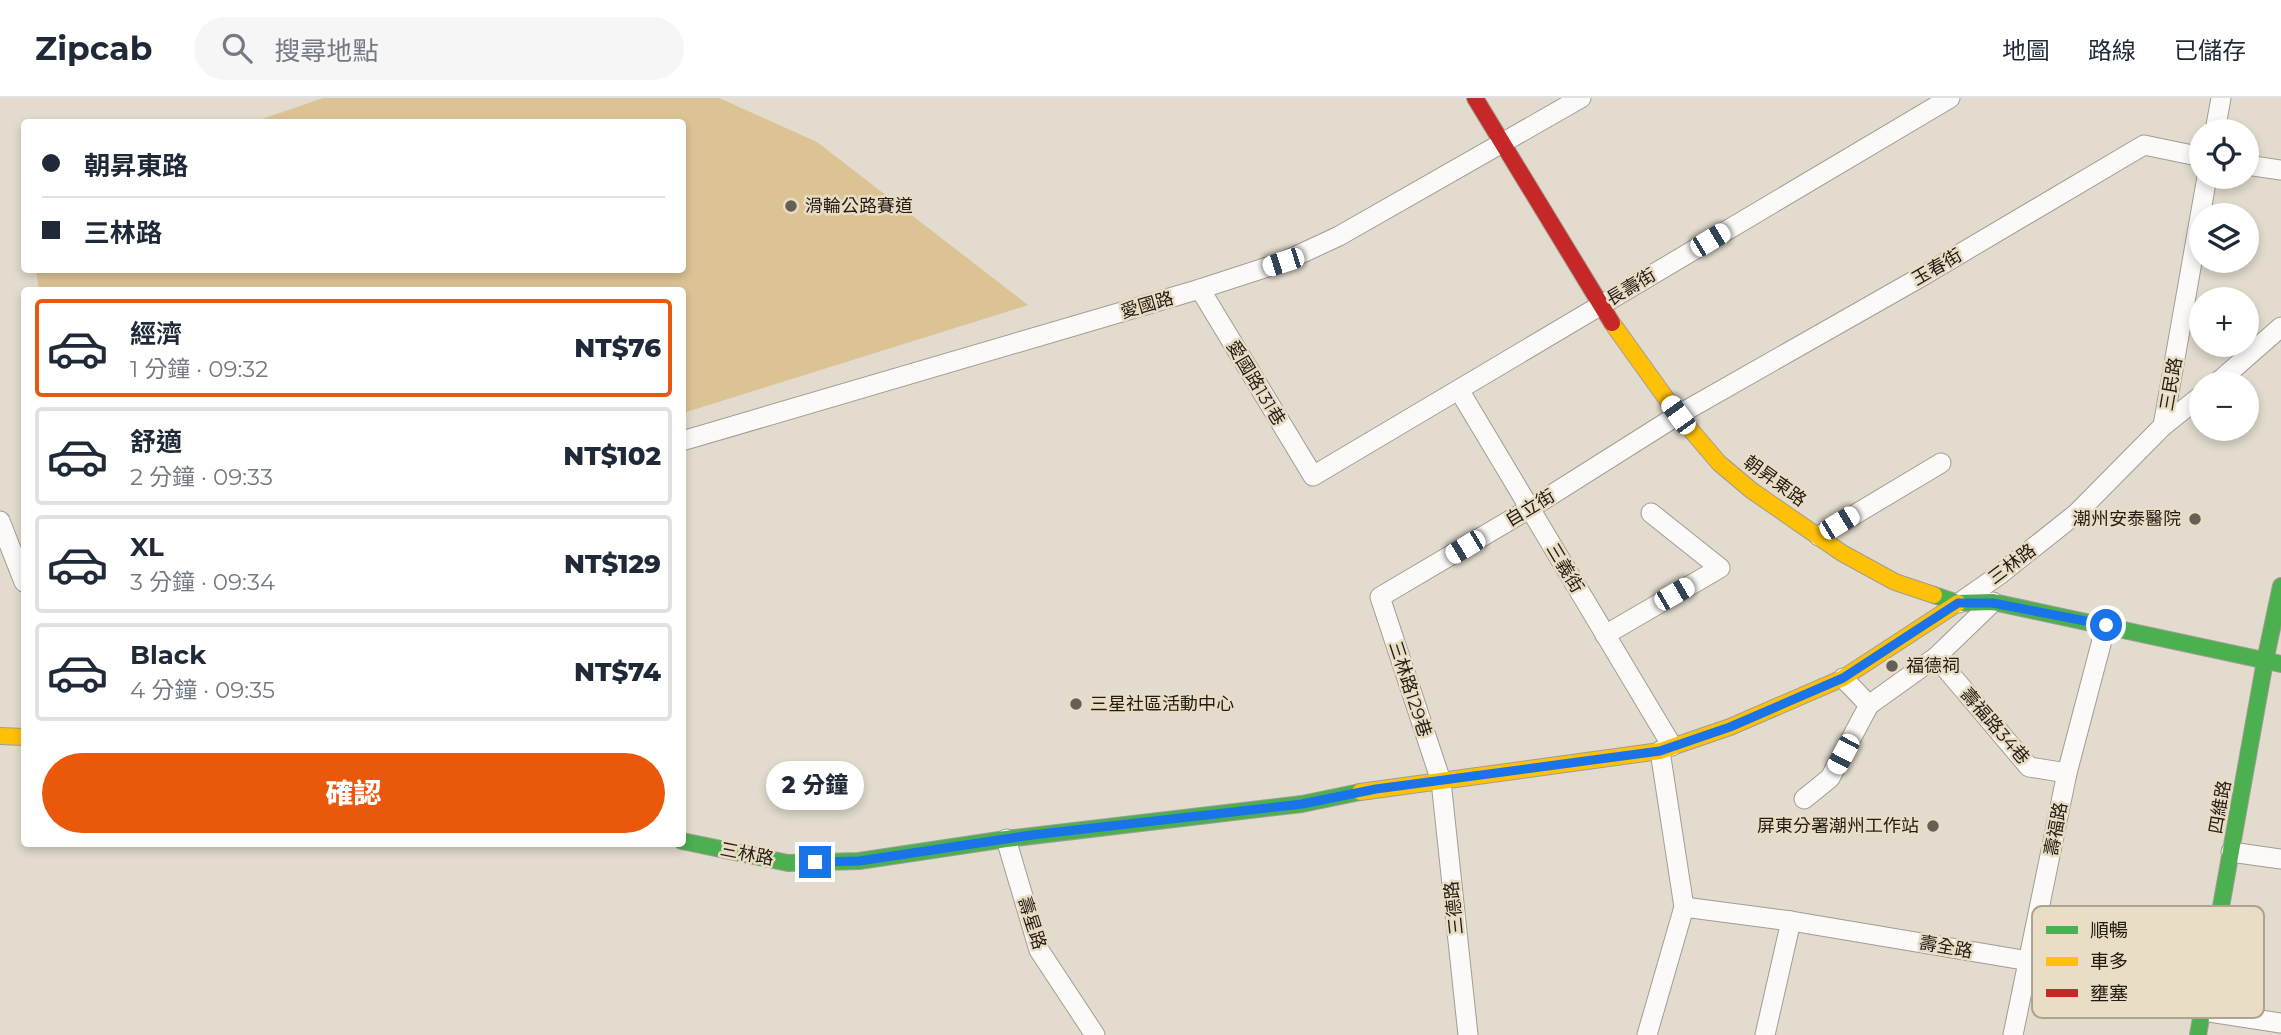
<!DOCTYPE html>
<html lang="zh-TW">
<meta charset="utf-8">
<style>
:root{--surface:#fff;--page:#f6f6f7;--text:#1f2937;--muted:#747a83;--line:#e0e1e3;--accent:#ea580c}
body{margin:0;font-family:Montserrat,"Noto Sans TC",sans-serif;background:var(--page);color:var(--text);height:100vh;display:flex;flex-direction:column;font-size:26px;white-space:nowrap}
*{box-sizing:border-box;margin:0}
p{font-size:23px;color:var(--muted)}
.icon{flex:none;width:38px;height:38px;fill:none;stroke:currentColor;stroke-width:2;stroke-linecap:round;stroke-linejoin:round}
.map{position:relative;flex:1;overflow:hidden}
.panel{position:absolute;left:21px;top:189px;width:665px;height:560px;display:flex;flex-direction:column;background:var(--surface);border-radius:7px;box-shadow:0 4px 10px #0003}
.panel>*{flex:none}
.hud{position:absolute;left:21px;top:21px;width:665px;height:154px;border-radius:7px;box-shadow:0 4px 10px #0003;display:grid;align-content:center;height:154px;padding:0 21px;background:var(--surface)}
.buttons{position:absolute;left:2189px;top:21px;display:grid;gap:14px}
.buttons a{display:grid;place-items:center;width:70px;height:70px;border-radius:50%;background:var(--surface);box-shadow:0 4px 10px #0003;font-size:35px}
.end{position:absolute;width:32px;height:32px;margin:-16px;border:9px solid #1a73e8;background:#fff;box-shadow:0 0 0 4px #fff}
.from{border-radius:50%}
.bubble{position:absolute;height:49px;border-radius:24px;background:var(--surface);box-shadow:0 4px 10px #0003;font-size:23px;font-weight:800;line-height:49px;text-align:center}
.car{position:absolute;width:21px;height:42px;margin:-21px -10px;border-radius:9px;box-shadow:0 0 5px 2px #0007;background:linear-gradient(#fff 24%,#345 0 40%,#fff 0 76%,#345 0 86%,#fff 0)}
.hud b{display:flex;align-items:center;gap:24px;height:66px;font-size:26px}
.hud b+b{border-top:2px solid var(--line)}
.hud i{width:18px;height:18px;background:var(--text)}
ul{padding:12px 0 0;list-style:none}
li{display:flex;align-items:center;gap:21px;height:98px;margin:0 14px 10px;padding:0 7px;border:4px solid var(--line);border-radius:7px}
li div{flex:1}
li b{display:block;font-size:26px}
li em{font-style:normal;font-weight:800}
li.selected{border-color:var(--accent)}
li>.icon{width:63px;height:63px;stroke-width:1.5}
.button{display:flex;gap:14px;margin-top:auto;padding:14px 21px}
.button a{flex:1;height:80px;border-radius:42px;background:var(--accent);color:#fff;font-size:28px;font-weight:800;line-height:80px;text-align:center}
header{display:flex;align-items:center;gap:42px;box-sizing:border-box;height:98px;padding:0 35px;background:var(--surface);border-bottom:2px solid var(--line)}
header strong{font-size:33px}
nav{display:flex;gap:38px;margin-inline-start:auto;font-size:24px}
.search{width:490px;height:63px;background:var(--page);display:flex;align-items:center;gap:18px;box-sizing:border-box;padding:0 24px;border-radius:38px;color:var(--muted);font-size:26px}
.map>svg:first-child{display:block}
.green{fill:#dcc394}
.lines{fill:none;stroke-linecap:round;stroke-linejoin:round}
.street-casing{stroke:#a29c93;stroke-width:21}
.fast-casing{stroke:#a29c93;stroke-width:18}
.slow-casing{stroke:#a29c93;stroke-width:18}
.jam-casing{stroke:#a29c93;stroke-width:18}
.street{stroke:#fbfaf8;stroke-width:19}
.fast{stroke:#4caf50;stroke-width:16}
.slow{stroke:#ffc107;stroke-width:16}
.jam{stroke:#c62828;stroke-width:16}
.route{stroke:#1a73e8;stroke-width:9}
.poi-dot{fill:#655f55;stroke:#eaddc6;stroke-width:2.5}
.labels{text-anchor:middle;stroke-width:5;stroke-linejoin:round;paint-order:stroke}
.poi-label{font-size:18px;fill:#211c14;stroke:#eaddc6;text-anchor:start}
.street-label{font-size:18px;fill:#211c14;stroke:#eaddc6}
.key{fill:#eaddc6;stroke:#aea391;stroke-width:2}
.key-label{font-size:19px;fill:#211c14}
</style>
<header>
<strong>Zipcab</strong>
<div class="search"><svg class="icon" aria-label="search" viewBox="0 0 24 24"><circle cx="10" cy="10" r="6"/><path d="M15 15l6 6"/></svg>搜尋地點</div>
<nav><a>地圖</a><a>路線</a><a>已儲存</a></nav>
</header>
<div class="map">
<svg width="2281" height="937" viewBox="0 0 2281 937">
<rect width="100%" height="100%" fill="#e2dbce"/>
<polygon class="green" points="323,0 719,0 817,44 1028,207 683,315 682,192 39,192 36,172 682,172 682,24 253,24"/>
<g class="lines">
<defs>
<g id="street">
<polyline points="2215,33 2221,0"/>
<polyline points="2247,67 2281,72"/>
<polyline points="1200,191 1313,378 1950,0"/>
<polyline points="2217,285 2281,229"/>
<polyline points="1459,292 1672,648"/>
<polyline points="2163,328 2207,79"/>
<polyline points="682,343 1200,191 1283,164 1339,138 1581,0"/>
<polyline points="0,423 24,484"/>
<polyline points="1819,438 1941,365"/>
<polyline points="1959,505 1999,477 2077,415 2163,328 2202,297"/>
<polyline points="1605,537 1720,470 1651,415"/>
<polyline points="1936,559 2029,669 2067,675"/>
<polyline points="1843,580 1869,607"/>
<polyline points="1804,701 1830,680 1869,607 1936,559 1993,504"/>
<polyline points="1006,741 1039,852 1095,937"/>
<polyline points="2231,754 2281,761"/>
<polyline points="1684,809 1791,823 2029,863 2203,913 2281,925"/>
<polyline points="1468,937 1441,683 1380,499 1529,411 1678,317 1919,180 2144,47 2202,59"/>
<polyline points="1647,937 1684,809 1660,653"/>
<polyline points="1765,937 1791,823"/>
<polyline points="2013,937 2067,675 2106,527"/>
</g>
<g id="fast">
<polyline points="1934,497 1958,505 1993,504 2281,566"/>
<polyline points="682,743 788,765 859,763 1006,741 1302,706 1360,694"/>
<polyline points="2198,937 2265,563 2281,488"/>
</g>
<g id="slow">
<polyline points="1612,225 1678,317 1719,365 1751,392 1842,455 1895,484 1934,497"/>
<polyline points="0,638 24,639"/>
<polyline points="1360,694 1660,653 1730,629 1843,580 1958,505"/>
</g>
<polyline id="jam" points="1475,0 1612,225"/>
</defs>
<use href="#street" class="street-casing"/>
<use href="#fast" class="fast-casing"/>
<use href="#slow" class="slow-casing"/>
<use href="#jam" class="jam-casing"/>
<use href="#street" class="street"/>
<use href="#fast" class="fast"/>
<use href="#slow" class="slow"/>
<use href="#jam" class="jam"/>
</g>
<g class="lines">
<polyline class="route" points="815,764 859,763 1032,737 1302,706 1376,691 1660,653 1730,629 1843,580 1958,505 1993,505 2106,527"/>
</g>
<g class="poi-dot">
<circle cx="791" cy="108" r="7"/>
<circle cx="2195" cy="421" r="7"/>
<circle cx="1892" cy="568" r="7"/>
<circle cx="1076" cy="606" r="7"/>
<circle cx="1933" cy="728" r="7"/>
</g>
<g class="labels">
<g class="poi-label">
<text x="805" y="114">滑輪公路賽道</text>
<text x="2181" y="427" text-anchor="end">潮州安泰醫院</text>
<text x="1906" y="574">福德祠</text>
<text x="1090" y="612">三星社區活動中心</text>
<text x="1919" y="734" text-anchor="end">屏東分署潮州工作站</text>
</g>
<g class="street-label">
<text transform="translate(1937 169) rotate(-30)" y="6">玉春街</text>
<text transform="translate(1631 189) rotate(-31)" y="6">長壽街</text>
<text transform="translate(1147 207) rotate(-16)" y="6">愛國路</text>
<text transform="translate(1256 285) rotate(59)" y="6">愛國路131巷</text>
<text transform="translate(2171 286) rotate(-80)" y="6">三民路</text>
<text transform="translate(1775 383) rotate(36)" y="6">朝昇東路</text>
<text transform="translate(1530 410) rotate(-31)" y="6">自立街</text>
<text transform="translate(2012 466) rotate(-37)" y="6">三林路</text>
<text transform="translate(1565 470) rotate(59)" y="6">三義街</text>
<text transform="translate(1410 591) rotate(72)" y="6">三林路129巷</text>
<text transform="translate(1995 628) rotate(49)" y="6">壽福路34巷</text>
<text transform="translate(2220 709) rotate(-80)" y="6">四維路</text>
<text transform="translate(2056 731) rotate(-79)" y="6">壽福路</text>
<text transform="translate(747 756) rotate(11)" y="6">三林路</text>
<text transform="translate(1454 810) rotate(-96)" y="6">三德路</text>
<text transform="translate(1032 825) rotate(72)" y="6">壽星路</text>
<text transform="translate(1946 849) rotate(10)" y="6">壽全路</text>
</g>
</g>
<rect x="2032" y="808" width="232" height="112" rx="10" class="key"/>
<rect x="2046" y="828" width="32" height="8" fill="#4caf50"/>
<rect x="2046" y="859" width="32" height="9" fill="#ffc107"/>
<rect x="2046" y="891" width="32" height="8" fill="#c62828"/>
<g class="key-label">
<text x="2090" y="839">順暢</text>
<text x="2090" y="870">車多</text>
<text x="2090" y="902">壅塞</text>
</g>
</svg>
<div class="buttons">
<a><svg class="icon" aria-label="locate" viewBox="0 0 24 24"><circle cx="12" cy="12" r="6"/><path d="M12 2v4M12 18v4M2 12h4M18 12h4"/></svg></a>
<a><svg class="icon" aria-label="layers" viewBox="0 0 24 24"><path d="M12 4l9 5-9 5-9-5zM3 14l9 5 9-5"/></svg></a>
<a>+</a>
<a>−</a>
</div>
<i class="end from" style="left:2106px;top:527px"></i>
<i class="end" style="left:815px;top:764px"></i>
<div class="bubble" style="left:766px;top:663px;width:98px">2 分鐘</div>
<i class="car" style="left:1710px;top:142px;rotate:59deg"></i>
<i class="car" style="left:1283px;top:164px;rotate:252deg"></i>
<i class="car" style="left:1678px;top:317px;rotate:324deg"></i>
<i class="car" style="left:1839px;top:425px;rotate:59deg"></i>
<i class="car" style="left:1465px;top:449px;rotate:239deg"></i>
<i class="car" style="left:1674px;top:496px;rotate:60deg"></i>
<i class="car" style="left:1843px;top:656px;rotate:208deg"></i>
<div class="hud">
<b><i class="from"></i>朝昇東路</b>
<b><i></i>三林路</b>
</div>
<section class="panel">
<ul>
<li class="selected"><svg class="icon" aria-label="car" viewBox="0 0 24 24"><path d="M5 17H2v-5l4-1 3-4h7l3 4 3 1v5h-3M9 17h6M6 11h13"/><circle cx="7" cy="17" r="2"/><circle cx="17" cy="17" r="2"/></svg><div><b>經濟</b><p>1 分鐘 · 09:32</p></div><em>NT$76</em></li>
<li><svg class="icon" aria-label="car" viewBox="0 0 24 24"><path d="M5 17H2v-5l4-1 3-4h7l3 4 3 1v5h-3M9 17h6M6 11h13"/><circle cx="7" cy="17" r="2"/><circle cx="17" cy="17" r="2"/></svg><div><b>舒適</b><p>2 分鐘 · 09:33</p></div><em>NT$102</em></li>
<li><svg class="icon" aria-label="car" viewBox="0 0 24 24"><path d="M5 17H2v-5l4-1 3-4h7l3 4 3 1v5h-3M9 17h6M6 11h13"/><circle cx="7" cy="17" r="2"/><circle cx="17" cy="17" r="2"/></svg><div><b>XL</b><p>3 分鐘 · 09:34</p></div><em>NT$129</em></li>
<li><svg class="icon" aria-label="car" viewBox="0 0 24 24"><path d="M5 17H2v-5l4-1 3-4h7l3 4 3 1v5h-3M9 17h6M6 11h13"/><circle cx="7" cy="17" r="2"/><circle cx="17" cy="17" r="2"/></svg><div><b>Black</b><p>4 分鐘 · 09:35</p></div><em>NT$74</em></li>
</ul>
<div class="button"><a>確認</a></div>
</section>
</div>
